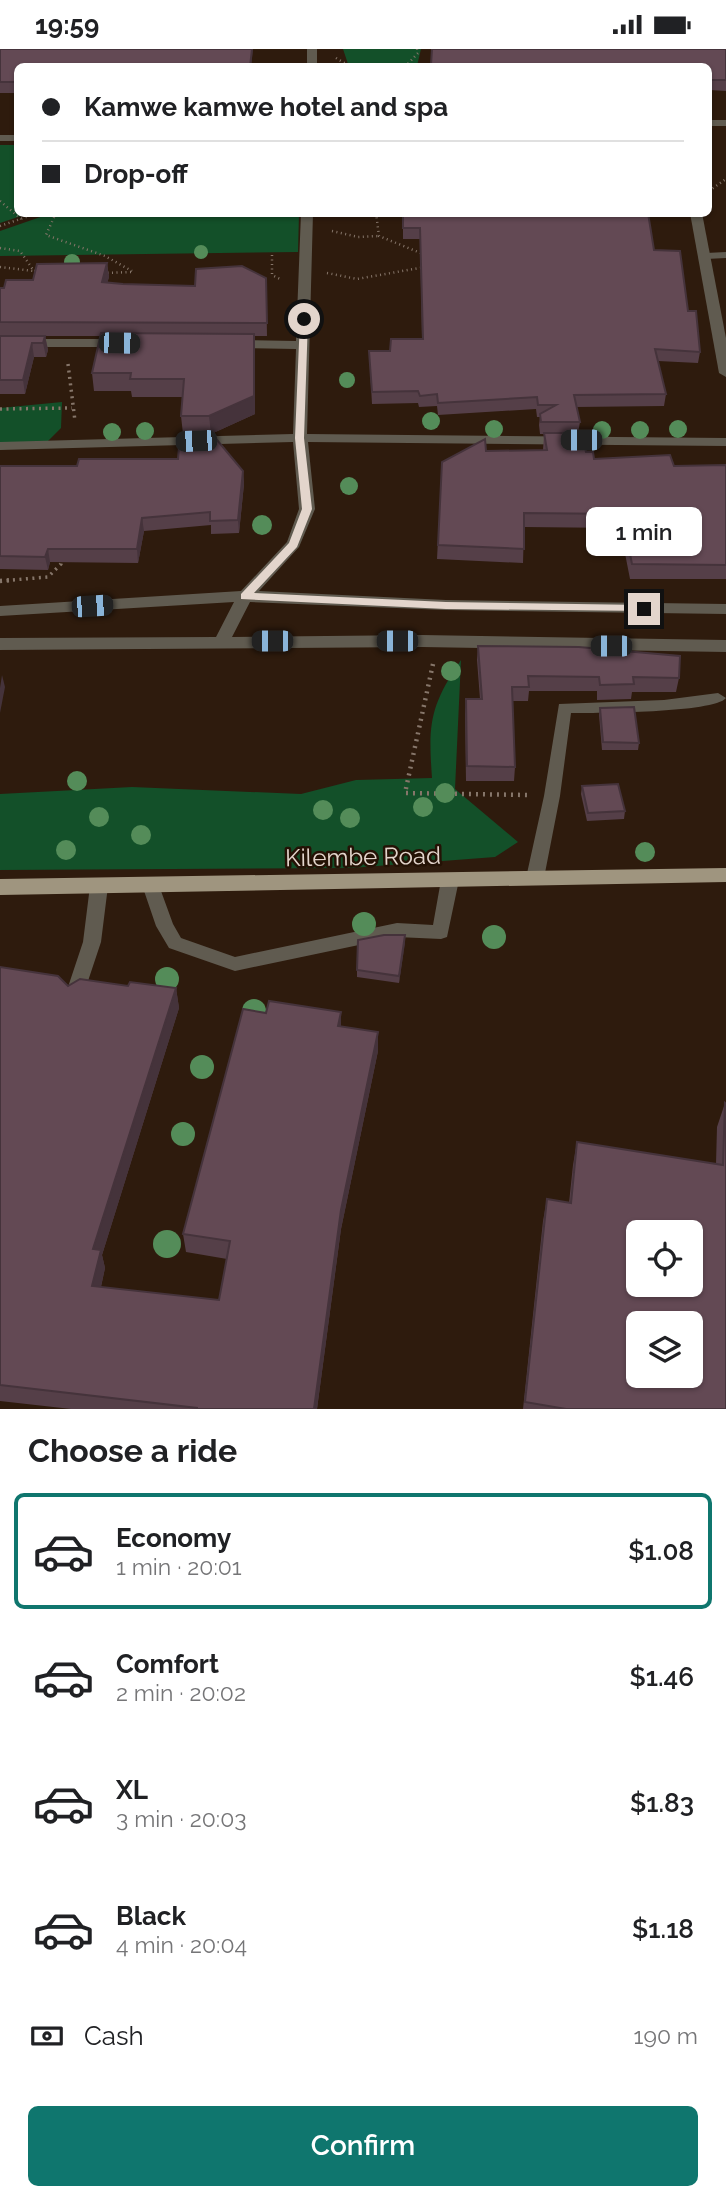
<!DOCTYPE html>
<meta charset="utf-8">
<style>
:root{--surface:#fff;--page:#f6f6f6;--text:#202124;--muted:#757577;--line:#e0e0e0;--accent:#0f766e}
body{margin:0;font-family:Raleway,sans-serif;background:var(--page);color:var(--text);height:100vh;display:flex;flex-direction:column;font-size:26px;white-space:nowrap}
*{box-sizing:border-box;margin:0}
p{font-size:23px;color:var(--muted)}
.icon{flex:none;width:38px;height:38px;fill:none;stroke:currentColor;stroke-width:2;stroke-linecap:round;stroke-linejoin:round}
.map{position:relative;height:1360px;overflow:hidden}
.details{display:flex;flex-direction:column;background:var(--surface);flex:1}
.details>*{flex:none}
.banner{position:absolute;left:14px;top:14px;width:698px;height:154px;border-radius:10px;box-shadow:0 2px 5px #0004;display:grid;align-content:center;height:154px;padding:0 28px;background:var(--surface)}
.controls{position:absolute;left:626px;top:1171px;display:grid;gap:14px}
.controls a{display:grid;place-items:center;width:77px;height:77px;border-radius:10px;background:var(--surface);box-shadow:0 2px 5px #0004;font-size:35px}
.end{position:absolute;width:32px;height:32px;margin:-16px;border:9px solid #e3d5cc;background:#111;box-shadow:0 0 0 4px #111}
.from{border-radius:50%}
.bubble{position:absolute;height:49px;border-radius:10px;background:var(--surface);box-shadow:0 2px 5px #0004;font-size:23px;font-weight:600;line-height:49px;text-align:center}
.car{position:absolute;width:21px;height:42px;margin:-21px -10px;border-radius:9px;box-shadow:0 0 5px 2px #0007;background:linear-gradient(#222 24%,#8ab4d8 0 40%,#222 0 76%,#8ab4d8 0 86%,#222 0)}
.banner b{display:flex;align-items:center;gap:24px;height:66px;font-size:26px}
.banner b+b{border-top:2px solid var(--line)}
.banner i{width:18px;height:18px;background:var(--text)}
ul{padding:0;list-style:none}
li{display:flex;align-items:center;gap:21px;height:116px;margin:0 14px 10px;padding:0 14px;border:4px solid transparent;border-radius:10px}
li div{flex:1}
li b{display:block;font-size:26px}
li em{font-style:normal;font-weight:600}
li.on{border-color:var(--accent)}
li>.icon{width:63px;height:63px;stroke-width:1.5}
h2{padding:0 28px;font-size:32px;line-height:84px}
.pay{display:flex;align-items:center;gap:18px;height:77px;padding:0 28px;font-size:26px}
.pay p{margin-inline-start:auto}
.button{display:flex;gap:14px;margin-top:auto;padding:14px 28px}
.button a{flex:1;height:80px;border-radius:10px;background:var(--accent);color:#fff;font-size:28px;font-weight:600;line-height:80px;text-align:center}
.status{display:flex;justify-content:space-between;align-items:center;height:49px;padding:0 35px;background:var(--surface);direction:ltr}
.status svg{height:19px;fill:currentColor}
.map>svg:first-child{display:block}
.green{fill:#135029}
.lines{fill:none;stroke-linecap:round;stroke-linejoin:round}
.path-far2{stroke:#86766a;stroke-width:2.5;stroke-dasharray:1 3.5;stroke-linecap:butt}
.path-far1{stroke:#86766a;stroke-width:3.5;stroke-dasharray:2 4.5;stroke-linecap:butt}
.path{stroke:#86766a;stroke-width:4.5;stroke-dasharray:2 5;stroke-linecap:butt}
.lane{fill:#605b50;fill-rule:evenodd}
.street{fill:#605b50;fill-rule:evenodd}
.primary{fill:#9f957f;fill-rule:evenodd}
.tree{fill:#548c59}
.wall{fill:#553f48}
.shaded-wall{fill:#45333b}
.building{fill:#634954;stroke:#45333b;stroke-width:2;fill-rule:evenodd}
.route{fill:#e3d5cc}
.labels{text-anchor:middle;stroke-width:5;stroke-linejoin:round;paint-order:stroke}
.street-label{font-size:24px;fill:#e3d5cc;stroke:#241205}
</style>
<div class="status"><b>19:59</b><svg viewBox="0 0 49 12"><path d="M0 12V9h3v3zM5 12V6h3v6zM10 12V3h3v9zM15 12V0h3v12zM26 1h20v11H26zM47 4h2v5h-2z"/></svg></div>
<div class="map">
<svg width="726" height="1360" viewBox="0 0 726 1360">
<rect width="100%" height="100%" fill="#2e1b0d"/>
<g class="green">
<polygon points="343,0 421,0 417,17 349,18"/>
<polygon points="0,96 17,96 18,164 27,165 0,174"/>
<polygon points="49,165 299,165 298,203 0,207 0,182"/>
<polygon points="62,353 61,379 46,394 0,401 0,359"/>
<path d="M 461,611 L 455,740 L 518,793 L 495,808 L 351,819 L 0,821 L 0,745 L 132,738 L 301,745 L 356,731 L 432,729 C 428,674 430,657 461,611 Z"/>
</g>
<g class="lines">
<g class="path-far2">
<polyline points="336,9 351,18"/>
<polyline points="405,18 418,4 417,0"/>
<polyline points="709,142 726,130"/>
<polyline points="0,152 21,170"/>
<polyline points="56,164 46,186 105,207 132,222"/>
<polyline points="376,164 379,187 423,205"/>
<polyline points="0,177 38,164"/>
<polyline points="332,182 358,188 379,187"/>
<polyline points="0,199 20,202 34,222 38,222"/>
<polyline points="272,206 272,226 280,230"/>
<polyline points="0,218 34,222"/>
<polyline points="103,224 133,223"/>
<polyline points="327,224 357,230 425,218"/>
</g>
<g class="path-far1">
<polyline points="68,315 75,372"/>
<polyline points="0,360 72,359"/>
<polyline points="0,532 48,528 61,515 62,509"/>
</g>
<g class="path">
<polyline points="0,532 14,531"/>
<polyline points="433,615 405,744 527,746"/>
</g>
<g class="lane">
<polygon points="726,203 726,209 706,210 700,207 706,204"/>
<path d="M 718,644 L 726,649 C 714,664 595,664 571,664 L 560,747 L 544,829 L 541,834 L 535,836 L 529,834 L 526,829 L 544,747 L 559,655 L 664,651 Z"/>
<polygon points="450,824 456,826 459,831 447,888 441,890 397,888 235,922 169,899 156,877 142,836 145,831 151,829 157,831 173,875 181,889 235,908 397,874 433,876 441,831 444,826"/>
<polygon points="99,830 105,832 108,837 101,893 83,947 80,952 74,955 68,952 65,947 83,893 90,837 93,832"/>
</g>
<g class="street">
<rect x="307" y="0" width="10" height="18"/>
<rect x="709" y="71" width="17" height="6"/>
<rect x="0" y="86" width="18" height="6"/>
<polygon points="301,164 313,164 307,385 726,389 726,397 308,393 315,460 299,498 259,542 446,551 726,555 726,565 446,561 250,553 232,588 422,586 726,591 726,603 422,598 0,601 0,589 216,588 234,553 0,567 0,557 241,542 287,493 299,460 293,393 0,401 0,393 293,385 296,300 231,299 224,295 231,291 296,292"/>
<polygon points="690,164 702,164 726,289 726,328 719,324"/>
<polygon points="0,290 122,290 129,294 122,298 0,298"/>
</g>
<polygon class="primary" points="726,819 726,833 0,846 0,830"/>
</g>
<g class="tree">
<circle cx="201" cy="203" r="7"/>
<circle cx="72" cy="213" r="8"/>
<circle cx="347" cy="331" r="8"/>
<circle cx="431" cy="372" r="9"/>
<circle cx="494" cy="380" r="9"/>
<circle cx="678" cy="380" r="9"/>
<circle cx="602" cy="381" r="9"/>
<circle cx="640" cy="381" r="9"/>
<circle cx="145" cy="382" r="9"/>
<circle cx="112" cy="383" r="9"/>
<circle cx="349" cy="437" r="9"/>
<circle cx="262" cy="476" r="10"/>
<circle cx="451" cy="622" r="10"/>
<circle cx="77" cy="732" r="10"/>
<circle cx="445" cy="744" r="10"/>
<circle cx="423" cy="758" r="10"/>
<circle cx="323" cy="761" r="10"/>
<circle cx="99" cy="768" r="10"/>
<circle cx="350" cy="769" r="10"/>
<circle cx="141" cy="786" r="10"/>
<circle cx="66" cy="801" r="10"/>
<circle cx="645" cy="803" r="10"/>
<circle cx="364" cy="875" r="12"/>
<circle cx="494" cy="888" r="12"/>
<circle cx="167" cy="930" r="12"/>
<circle cx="254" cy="962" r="12"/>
<circle cx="202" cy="1018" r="12"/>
<circle cx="183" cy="1085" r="12"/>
<circle cx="167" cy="1195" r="14"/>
</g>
<g class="wall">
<polygon points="0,0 251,18 18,18 18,44 0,44"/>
<polygon points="726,0 726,42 709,41 709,18 431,16"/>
<polygon points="403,164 654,201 688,262 700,303 698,314 658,312 666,345 664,357 576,358 580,373 578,384 586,403 594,410 674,417 726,416 726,530 630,530 620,479 524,478 523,514 437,510 442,413 486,402 543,401 544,385 540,385 539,376 540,368 537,368 536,360 438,366 437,357 419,358 418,354 372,355 369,302 390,302 422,290 420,190 403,190"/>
<polygon points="107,214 109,228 107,234 123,235 195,237 266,229 267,287 255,287 255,365 211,385 183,385 181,367 183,348 132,348 131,342 94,342 92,324 101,287 45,287 48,301 46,308 34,308 25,345 0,345 0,239"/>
<polygon points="0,417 243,422 244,435 239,484 211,485 211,476 144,482 138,514 50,513 48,521 0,520"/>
<polygon points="478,597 679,629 676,643 632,643 631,650 597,651 597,642 529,642 528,652 512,652 515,718 514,732 466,732 465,665 466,650 480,650 477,611"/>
<polygon points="600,659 639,694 638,701 602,701 599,666"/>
<polygon points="582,737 625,762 624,770 587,772 581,745"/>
<polygon points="405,886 399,934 357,928 357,921"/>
<polygon points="0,918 68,937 128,937 176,939 179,959 102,1206 105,1219 101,1238 219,1251 227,1210 186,1203 183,1185 266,964 341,963 341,978 378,1002 341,1180 317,1360 71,1360 0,1352"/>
<polygon points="725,1054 726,1360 523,1360 543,1172 547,1150 569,1154 573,1116 577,1093 716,1115 717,1078"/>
</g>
<g class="shaded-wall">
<polygon points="252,0 253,0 251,18 250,18"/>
<polygon points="107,214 109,228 104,247 102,233"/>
<polygon points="254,285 255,302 255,365 211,385 209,367"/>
<polygon points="45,287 48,301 46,308 43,294"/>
<polygon points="32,294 34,308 25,345 23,331"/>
<polygon points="243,422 244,435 239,484 238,471"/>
<polygon points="142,469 144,482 138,514 137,500"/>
<polygon points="48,500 50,513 48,521 45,508"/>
<polygon points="2,626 5,638 0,664 0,639"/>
<polygon points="405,886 405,894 399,934 399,927"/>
<polygon points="176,939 179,959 102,1206 105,1219 97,1255 92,1237 93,1200"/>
<polygon points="341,963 341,983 338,977"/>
<polygon points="378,983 378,1002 341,1180 317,1360 314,1360 341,1161"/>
</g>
<g class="building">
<polygon points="0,0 252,0 250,18 173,18 173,16 18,18 18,33 0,33"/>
<polygon points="432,0 726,0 726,31 709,31 709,18 424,18 425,16 431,16"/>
<polygon points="403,164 648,164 654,201 680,202 688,262 696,262 700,303 655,300 666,345 574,346 580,373 541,373 540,365 556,356 538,356 537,348 438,354 437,345 420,347 418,342 372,343 369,302 390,302 391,290 423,290 420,179 403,179"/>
<polygon points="107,214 102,233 123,235 195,237 196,220 242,217 266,229 267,274 0,273 0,239 4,239 6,231 33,231 37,215"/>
<polygon points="101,284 254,285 254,347 209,367 181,367 184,330 130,330 131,324 92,324"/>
<polygon points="0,287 45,287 43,294 32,294 23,331 0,331"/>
<polygon points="544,384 582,384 586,403 593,403 594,410 670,406 674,417 726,416 726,516 632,515 622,465 524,464 524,500 438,496 442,413 485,390 486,402 547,401"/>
<polygon points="212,385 243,422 238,471 210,472 210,463 142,469 137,500 48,500 45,508 0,507 0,417 77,417 79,410 178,410 180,386"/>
<polygon points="478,597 579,598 680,607 679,629 633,628 634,635 600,636 599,628 528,627 529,638 512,638 515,718 467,717 466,650 482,650"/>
<polygon points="634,658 639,694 603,693 600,659"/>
<polygon points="618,735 625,762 588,764 582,737"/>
<polygon points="384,886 405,886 399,927 357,921 358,891"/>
<polygon points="0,918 58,927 68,937 80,930 128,937 130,933 176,939 93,1200 101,1201 92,1237 219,1251 230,1192 183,1185 243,960 266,964 269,952 341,963 338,977 378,983 341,1161 314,1360 197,1360 197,1359 0,1336"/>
<path d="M 725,1054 L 726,1055 L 726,1360 L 566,1360 L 525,1353 L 547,1150 L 571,1154 L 577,1093 L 723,1116 ZM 639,1183 L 691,1183 L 691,1236 L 639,1236 ZM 639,1274 L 691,1274 L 691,1326 L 639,1326 Z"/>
</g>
<polygon class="route" points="304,268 308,270 304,389 312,460 297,498 254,544 446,553 644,556 649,560 648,562 446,560 241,550 241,545 289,494 302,460 295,389 300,270"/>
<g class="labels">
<g class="street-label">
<text transform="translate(363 808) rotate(-1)" y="8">Kilembe Road</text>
</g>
</g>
</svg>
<div class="controls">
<a><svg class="icon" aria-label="locate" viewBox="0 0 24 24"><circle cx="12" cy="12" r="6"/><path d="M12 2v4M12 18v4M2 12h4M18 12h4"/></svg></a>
<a><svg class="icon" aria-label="layers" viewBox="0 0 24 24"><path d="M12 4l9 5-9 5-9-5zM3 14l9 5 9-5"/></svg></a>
</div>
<i class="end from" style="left:304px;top:270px"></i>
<i class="end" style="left:644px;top:560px"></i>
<div class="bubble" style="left:586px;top:458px;width:116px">1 min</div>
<i class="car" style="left:119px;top:294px;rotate:91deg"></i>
<i class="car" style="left:581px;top:391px;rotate:270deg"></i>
<i class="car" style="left:196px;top:392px;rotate:268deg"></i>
<i class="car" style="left:92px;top:557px;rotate:86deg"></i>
<i class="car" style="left:272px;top:592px;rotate:270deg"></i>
<i class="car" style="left:397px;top:592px;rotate:270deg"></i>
<i class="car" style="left:611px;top:597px;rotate:270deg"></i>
<div class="banner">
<b><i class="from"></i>Kamwe kamwe hotel and spa</b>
<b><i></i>Drop-off</b>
</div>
</div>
<section class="details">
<h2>Choose a ride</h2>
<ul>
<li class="on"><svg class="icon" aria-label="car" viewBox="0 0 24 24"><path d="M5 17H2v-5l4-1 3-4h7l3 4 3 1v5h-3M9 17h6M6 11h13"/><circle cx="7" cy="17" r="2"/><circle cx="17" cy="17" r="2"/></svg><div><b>Economy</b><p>1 min · 20:01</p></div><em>$1.08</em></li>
<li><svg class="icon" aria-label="car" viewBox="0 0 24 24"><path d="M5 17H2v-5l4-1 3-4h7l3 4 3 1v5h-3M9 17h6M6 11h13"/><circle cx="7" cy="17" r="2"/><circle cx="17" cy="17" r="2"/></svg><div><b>Comfort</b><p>2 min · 20:02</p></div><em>$1.46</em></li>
<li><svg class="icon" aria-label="car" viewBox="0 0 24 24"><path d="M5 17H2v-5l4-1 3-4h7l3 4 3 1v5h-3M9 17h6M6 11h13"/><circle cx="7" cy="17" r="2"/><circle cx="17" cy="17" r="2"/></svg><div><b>XL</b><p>3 min · 20:03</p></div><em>$1.83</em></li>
<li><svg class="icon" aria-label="car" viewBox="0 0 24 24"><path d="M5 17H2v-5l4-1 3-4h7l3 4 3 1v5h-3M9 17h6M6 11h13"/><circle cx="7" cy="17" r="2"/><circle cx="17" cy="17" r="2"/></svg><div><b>Black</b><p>4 min · 20:04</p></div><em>$1.18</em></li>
</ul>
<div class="pay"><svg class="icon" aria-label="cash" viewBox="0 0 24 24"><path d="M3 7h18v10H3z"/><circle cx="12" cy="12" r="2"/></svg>Cash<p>190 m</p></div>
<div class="button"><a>Confirm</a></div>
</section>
